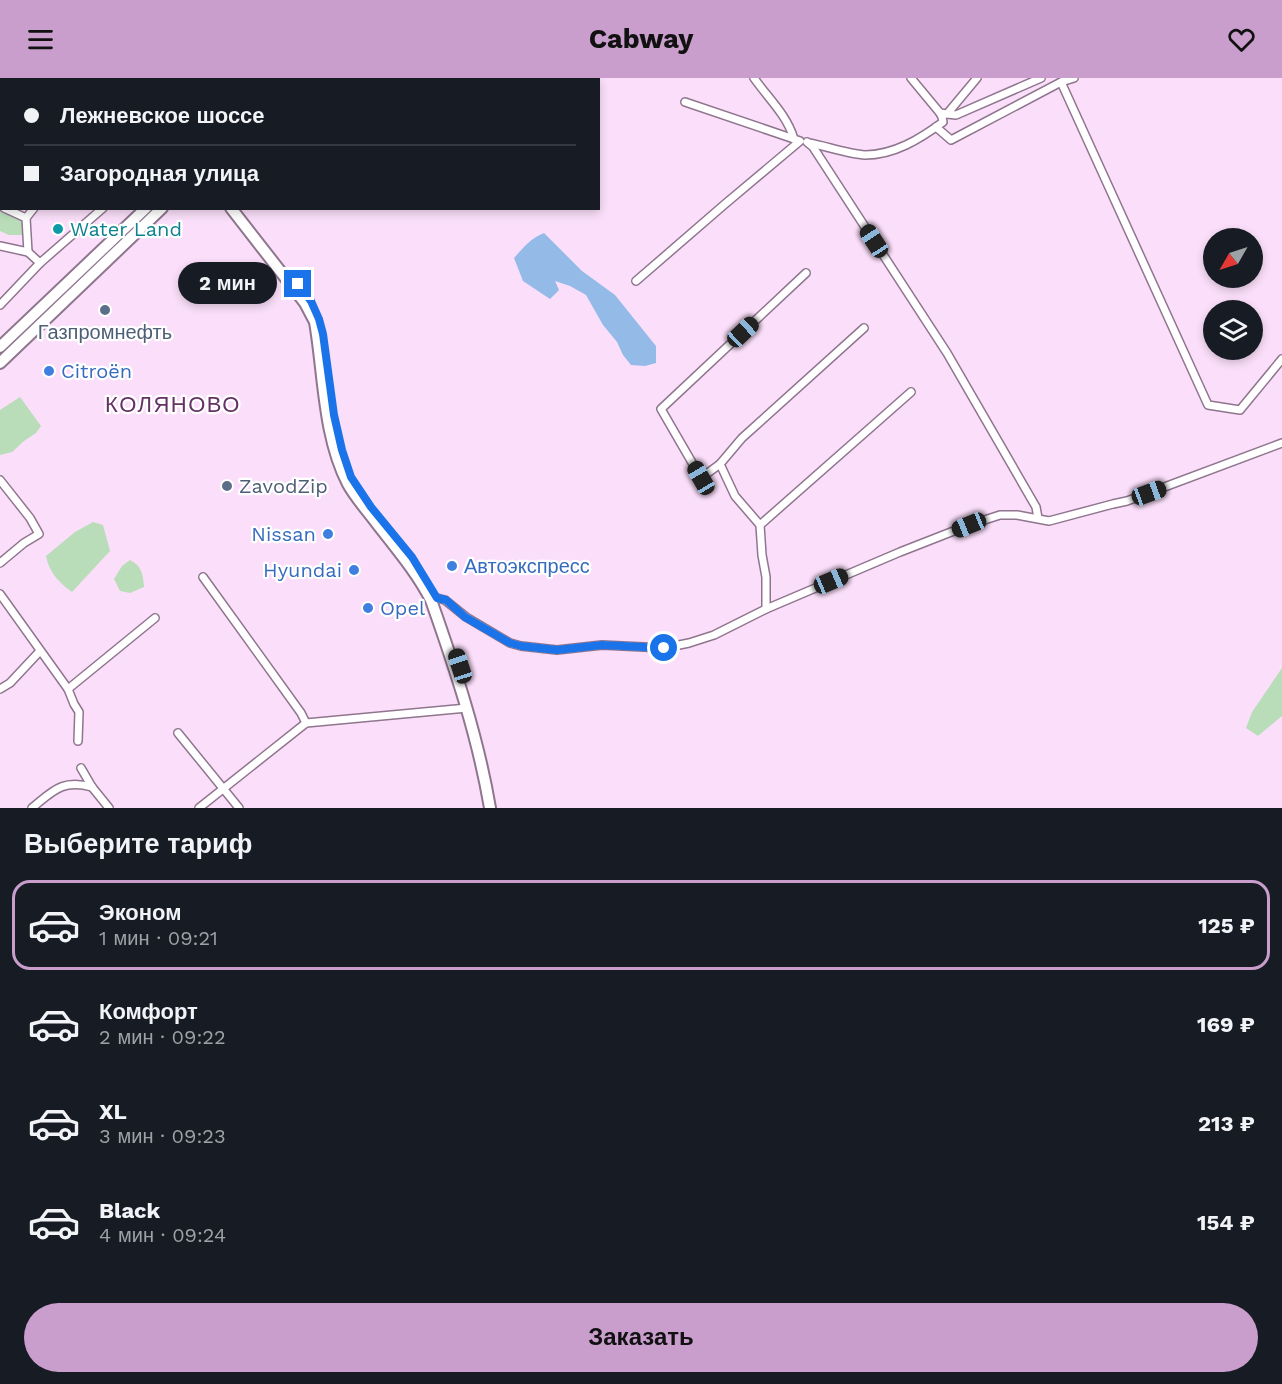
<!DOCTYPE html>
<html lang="ru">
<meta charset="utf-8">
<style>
:root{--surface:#171b24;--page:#20242c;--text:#f1f3f6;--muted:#9ea1a6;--line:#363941;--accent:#c99ecd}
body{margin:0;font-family:"Work Sans",sans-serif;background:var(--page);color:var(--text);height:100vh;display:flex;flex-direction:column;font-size:22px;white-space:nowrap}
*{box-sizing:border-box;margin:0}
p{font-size:20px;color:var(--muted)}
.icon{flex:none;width:33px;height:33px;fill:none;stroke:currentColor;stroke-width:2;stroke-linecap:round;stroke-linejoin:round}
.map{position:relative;height:730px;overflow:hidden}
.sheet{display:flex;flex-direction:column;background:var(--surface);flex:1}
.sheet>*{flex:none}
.guide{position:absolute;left:0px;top:0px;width:600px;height:132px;box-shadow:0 3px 9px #0003;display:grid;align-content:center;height:132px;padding:0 24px;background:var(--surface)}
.needle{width:39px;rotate:231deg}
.controls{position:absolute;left:1203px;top:150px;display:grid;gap:12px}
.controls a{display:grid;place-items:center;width:60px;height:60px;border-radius:50%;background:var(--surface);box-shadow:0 3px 9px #0003;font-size:30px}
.end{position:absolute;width:27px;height:27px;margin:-14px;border:8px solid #1a73e8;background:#fff;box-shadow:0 0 0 3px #fff}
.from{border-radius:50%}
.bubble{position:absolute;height:42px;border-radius:21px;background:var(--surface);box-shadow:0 3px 9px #0003;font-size:20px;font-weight:700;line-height:42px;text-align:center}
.car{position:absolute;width:18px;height:36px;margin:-18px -9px;border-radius:8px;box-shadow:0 0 4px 2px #0007;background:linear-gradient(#222 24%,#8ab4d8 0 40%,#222 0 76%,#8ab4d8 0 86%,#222 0)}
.guide b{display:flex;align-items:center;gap:21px;height:57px;font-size:22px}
.guide b+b{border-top:2px solid var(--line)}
.guide i{width:15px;height:15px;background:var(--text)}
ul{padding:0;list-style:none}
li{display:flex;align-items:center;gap:18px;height:90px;margin:0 12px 9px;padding:0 12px;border:3px solid transparent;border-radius:18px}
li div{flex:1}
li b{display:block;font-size:22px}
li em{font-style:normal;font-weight:700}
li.selected{border-color:var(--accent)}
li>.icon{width:54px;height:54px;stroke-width:1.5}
h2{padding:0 24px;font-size:27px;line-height:72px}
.cta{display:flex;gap:12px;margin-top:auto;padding:12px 24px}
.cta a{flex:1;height:69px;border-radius:36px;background:var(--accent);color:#111;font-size:24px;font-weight:700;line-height:69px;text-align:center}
header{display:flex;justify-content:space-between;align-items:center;height:78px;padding:0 24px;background:var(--accent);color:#111;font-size:27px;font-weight:700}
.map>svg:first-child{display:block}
.green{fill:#b8ddb8}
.water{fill:#94bae7}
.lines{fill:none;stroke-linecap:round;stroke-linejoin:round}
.minor-casing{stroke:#8f758e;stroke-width:10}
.primary-casing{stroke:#8f758e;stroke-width:14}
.trunk-casing{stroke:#8f758e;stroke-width:14}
.minor{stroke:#fff;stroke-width:7}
.primary{stroke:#fff;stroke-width:10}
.trunk{stroke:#fff;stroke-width:10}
.route{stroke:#1a73e8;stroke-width:8}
.culture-dot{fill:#0f9aa8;stroke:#fff;stroke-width:2}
.service-dot{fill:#5c6f8a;stroke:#fff;stroke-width:2}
.shop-dot{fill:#3f7fe0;stroke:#fff;stroke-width:2}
.labels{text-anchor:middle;stroke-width:4.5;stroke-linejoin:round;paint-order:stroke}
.culture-label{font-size:20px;fill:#0d838f;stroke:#fff;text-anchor:start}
.service-label{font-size:20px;fill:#4e5e75;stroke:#fff}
.shop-label{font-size:20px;fill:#366cbe;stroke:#fff;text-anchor:start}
.quarter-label{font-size:22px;letter-spacing:1.5px;fill:#643264;stroke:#fff}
</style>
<header><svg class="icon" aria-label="menu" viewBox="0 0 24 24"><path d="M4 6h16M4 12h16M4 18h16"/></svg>Cabway<svg class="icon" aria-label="heart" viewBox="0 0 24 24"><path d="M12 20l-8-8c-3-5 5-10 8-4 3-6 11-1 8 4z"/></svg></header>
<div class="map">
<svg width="1282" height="730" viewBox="0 0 1282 730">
<rect width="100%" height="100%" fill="#fbdffa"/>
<g class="green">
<polygon points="0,134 22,142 22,157 9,157 0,153"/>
<polygon points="20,319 41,348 36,355 24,363 12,374 0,377 0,332"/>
<path d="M 93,444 L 103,447 L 110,473 L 72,514 C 59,505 49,494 46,478 L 75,454 Z"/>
<path d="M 130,482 C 142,488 143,497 144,509 L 130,515 L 120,513 L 114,501 L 122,488 Z"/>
<polygon points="1282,590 1282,638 1258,658 1246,650 1252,634"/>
</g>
<path class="water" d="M 544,155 L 582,193 L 615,217 L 656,268 L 656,285 L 645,288 L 631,287 L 623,277 L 617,264 L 603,247 L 586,217 L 570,208 L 555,203 L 559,212 L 550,221 L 523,203 L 514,180 C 523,170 531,160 544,155 Z"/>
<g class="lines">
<defs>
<g id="minor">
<polyline points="174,0 175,2"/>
<polyline points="274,0 275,2"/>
<path d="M 754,0 C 768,20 787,37 794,61"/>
<polyline points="911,0 940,35 947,36 977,0"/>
<polyline points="12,2 14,0"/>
<polyline points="1061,4 1074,0"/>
<polyline points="0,14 2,13"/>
<polyline points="947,36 956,37 1041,0"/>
<polyline points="936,49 951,62 1061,4 1208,327 1240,332 1282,281"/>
<polyline points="807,64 813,69 947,275 1036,429 1038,440"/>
<path d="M 809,65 C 826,68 848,76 865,77 C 894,77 920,61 943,44 L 942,39 L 940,35"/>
<polyline points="4,130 26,140 28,174"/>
<polyline points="26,140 34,130"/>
<polyline points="0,168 28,174 40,185"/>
<polyline points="636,203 725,126 800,63 685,24"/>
<polyline points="0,227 40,185 103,130"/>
<polyline points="720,386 742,360 864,250"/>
<polyline points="0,402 30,440 39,456 24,465 0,485"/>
<polyline points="760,447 735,418 720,386 701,400 661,331 806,195"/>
<polyline points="203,499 301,635 306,645"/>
<polyline points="0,516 68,611 74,626 79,634 78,663"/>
<polyline points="437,520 445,522 466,539 510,565 521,568 557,572 602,567 664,570 689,565 714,557 766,531 900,474 969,447 1000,437 1017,437 1049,443 1113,426 1127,423 1282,365"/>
<polyline points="766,531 766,499 762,477 760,447 911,314"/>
<polyline points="0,611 10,605 40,573"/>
<polyline points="68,611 155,540"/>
<polyline points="178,655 239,730"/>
<polyline points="81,690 92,709 109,730"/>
<path d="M 32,730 C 53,713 62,701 92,709"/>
<polyline points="199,730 306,645 467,630"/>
</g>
<path id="primary" d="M 231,130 L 305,225 L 315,244 C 324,296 323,358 348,406 C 355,419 366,431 375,443 C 395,469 416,493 431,522 C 455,590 478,659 490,730"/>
<g id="trunk">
<polyline points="362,2 366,0"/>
<polyline points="380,2 383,0"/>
<polyline points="0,269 146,130"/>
<polyline points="0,285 162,130"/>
</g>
</defs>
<use href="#minor" class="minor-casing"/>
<use href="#primary" class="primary-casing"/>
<use href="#trunk" class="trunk-casing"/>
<use href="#minor" class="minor"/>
<use href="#primary" class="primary"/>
<use href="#trunk" class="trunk"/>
</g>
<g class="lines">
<polyline class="route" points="298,206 311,223 319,241 323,256 334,337 342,372 351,399 371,429 412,479 437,520 446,522 465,539 510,565 521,568 557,572 602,567 664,570"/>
</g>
<circle class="culture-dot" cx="58" cy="151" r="6"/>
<g class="service-dot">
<circle cx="105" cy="232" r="6"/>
<circle cx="227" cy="408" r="6"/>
</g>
<g class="shop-dot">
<circle cx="49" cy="293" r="6"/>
<circle cx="328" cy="456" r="6"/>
<circle cx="452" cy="488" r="6"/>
<circle cx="354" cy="492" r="6"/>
<circle cx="368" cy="530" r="6"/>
</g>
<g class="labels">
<g class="culture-label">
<text x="70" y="158">Water Land</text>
</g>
<g class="service-label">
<text x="105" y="261">Газпромнефть</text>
<text x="239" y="415" text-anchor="start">ZavodZip</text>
</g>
<g class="shop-label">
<text x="61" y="300">Citroën</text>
<text x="316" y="463" text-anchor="end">Nissan</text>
<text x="464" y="495">Автоэкспресс</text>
<text x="342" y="499" text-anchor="end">Hyundai</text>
<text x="380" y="537">Opel</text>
</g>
<g class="quarter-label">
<text x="173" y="334">КОЛЯНОВО</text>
</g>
</g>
</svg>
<div class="controls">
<a><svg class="needle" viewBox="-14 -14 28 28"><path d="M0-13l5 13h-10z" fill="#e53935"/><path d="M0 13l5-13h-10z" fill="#9ea1a6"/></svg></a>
<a><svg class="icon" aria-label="layers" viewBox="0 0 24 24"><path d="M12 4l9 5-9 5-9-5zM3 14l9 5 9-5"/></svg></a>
</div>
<i class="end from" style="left:664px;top:570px"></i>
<i class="end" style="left:298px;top:206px"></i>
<div class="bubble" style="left:178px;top:184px;width:99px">2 мин</div>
<i class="car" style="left:874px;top:163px;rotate:327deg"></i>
<i class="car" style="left:743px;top:254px;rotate:47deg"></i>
<i class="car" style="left:701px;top:400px;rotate:330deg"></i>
<i class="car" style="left:1149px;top:415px;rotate:70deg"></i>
<i class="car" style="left:969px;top:447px;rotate:248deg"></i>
<i class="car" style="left:831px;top:503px;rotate:67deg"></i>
<i class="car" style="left:460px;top:588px;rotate:342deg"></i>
<div class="guide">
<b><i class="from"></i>Лежневское шоссе</b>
<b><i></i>Загородная улица</b>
</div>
</div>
<section class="sheet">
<h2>Выберите тариф</h2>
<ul>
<li class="selected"><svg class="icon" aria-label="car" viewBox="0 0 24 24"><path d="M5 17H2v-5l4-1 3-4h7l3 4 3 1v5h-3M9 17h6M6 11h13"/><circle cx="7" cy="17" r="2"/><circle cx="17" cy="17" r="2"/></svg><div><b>Эконом</b><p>1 мин · 09:21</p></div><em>125 ₽</em></li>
<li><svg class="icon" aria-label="car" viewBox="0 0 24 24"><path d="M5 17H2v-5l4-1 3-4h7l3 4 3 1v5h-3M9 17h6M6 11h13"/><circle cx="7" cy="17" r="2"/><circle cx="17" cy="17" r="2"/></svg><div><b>Комфорт</b><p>2 мин · 09:22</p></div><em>169 ₽</em></li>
<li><svg class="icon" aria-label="car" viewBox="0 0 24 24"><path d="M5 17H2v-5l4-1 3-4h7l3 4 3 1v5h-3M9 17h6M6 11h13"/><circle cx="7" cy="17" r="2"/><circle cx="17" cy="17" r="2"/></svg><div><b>XL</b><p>3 мин · 09:23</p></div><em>213 ₽</em></li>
<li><svg class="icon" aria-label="car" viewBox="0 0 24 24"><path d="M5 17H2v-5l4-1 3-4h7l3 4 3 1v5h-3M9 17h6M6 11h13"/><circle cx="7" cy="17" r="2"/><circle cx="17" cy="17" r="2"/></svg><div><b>Black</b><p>4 мин · 09:24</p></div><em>154 ₽</em></li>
</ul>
<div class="cta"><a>Заказать</a></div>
</section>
